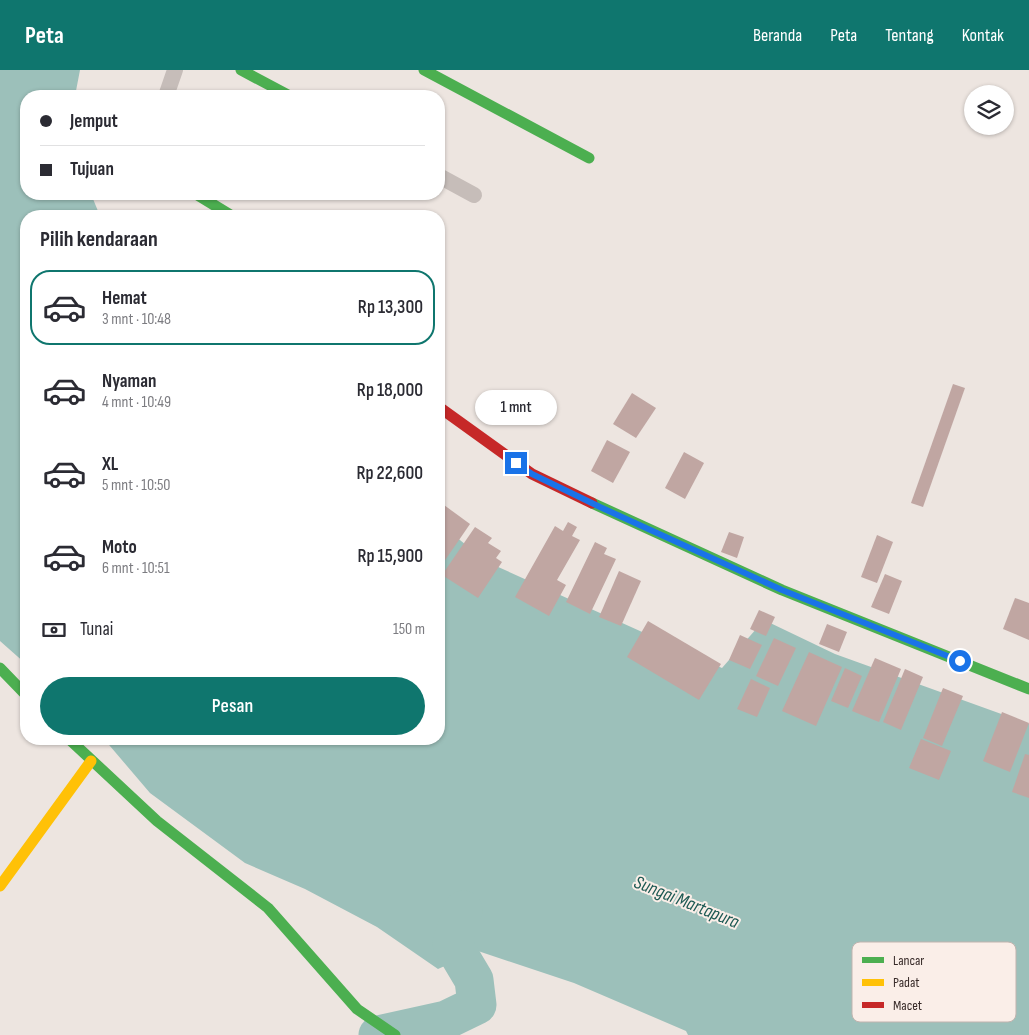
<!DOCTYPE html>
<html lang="id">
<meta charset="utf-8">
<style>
:root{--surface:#fff;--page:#f2f2f3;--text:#2b2b33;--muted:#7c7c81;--line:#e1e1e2;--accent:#0f766e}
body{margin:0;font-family:"Sofia Sans Condensed",sans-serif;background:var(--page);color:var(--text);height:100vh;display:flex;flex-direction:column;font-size:19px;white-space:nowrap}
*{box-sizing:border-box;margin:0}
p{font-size:16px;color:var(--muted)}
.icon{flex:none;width:28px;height:28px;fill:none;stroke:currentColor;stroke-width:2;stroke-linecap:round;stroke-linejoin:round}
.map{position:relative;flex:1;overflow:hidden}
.sheet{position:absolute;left:20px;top:140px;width:425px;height:535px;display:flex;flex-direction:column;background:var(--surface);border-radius:20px;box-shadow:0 1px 4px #0004}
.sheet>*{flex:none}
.guide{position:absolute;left:20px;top:20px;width:425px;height:110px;border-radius:20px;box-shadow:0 1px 4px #0004;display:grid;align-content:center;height:110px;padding:0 20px;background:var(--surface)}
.buttons{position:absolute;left:964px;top:15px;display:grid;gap:10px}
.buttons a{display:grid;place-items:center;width:50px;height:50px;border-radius:50%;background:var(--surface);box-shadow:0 1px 4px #0004;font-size:25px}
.end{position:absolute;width:22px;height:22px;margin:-11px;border:6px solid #1a73e8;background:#fff;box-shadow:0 0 0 2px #fff}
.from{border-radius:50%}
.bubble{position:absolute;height:35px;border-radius:18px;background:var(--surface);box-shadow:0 1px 4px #0004;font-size:16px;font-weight:600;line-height:35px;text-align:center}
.guide b{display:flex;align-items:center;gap:18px;height:48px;font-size:19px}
.guide b+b{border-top:1px solid var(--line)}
.guide i{width:12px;height:12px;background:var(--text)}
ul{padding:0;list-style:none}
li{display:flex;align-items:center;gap:15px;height:75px;margin:0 10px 8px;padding:0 10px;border:2px solid transparent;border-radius:20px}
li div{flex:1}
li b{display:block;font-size:19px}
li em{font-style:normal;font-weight:600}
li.active{border-color:var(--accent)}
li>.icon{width:45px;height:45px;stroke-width:1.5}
h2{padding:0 20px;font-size:22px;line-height:60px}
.pay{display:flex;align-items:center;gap:12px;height:55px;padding:0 20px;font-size:19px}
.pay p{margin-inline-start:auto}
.cta{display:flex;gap:10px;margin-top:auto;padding:10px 20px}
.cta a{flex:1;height:58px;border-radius:30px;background:var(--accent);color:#fff;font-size:20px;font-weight:600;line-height:58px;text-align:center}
header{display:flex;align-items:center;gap:30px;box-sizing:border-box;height:70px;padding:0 25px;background:var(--accent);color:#fff}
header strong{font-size:24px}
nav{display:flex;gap:28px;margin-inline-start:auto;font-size:18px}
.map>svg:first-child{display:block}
.water{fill:#9cc0ba}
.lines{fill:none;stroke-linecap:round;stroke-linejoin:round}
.river{stroke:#9cc0ba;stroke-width:39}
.building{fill:#c0a6a2}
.street{stroke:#c6bdb9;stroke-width:16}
.fast{stroke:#4caf50;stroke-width:11}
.slow{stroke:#ffc107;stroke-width:11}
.jam{stroke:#c62828;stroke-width:11}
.route{stroke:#1a73e8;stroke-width:6}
.labels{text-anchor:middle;stroke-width:4;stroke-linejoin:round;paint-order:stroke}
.water-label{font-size:19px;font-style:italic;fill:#1d5953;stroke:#faeee8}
.key{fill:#faeee8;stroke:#c0b3ae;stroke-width:1}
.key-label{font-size:14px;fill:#372a28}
</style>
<header>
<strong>Peta</strong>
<nav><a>Beranda</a><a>Peta</a><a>Tentang</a><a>Kontak</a></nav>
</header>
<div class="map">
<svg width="1029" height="965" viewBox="0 0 1029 965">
<rect width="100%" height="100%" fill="#ede5e0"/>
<g class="water">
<polygon points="0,0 80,0 75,26 26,26 26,124 91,124 100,146 26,146 26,594 0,571"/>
<polygon points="439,453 487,492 722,598 764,550 835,584 1029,654 1029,965 688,965 686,961 574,913 478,881 438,899 377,857 305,819 245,793 150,723 104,669 439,669"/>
</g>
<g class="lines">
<polyline class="river" points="378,965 446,950 477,935 474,910 452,873 463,840"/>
</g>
<g class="building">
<polygon points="953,314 965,318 923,437 911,433"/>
<polygon points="632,323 656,338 636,368 613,354"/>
<polygon points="607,370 630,382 613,413 591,401"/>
<polygon points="684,382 704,393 685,429 665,418"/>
<polygon points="444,435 470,454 439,499 439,442"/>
<polygon points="568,452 577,457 572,466 580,470 557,510 566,515 549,546 515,527 555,456 563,461"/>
<polygon points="475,457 492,468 488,473 501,481 496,488 502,492 478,528 442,505"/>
<polygon points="729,462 744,467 737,488 721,482"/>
<polygon points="877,465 893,472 877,513 861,507"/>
<polygon points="595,472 607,478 604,484 616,489 590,544 566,532"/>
<polygon points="619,501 641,511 621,556 599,547"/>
<polygon points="885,504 902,511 889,544 871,537"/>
<polygon points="1015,528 1029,533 1029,570 1003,559"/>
<polygon points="759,540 775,547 766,566 750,559"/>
<polygon points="648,551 721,594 699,630 627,587"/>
<polygon points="827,554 847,562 839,582 819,574"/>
<polygon points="740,565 762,575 750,599 729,590"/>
<polygon points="774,568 796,578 778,616 756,606"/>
<polygon points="809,582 842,597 816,656 782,641"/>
<polygon points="875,588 901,599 879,652 852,641"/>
<polygon points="845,598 862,606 848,638 831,631"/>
<polygon points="905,599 923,607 901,660 883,652"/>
<polygon points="751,609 770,618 757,647 737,639"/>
<polygon points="943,618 963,626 942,676 923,668"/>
<polygon points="1002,642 1029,653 1010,702 983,691"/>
<polygon points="921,669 951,681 939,710 909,698"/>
<polygon points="1025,684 1029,685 1029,728 1012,722"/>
</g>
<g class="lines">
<g class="street">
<polyline points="166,26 175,0"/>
<polyline points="439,106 474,125"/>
</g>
<g class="fast">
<polyline points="241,0 290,26"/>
<polyline points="424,0 589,88"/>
<polyline points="196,124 232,146"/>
<polyline points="592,433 782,520 1029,619"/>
<polyline points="0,598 26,625"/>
<polyline points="69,669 157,751 268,838 357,939 395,965"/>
</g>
<polyline class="slow" points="0,816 91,691"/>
<polyline class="jam" points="439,337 532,404 592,433"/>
</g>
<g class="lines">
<polyline class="route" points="516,393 532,404 600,437 782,520 960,591"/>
</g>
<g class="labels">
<g class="water-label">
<text transform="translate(687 831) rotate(22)" y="7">Sungai Martapura</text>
</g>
</g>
<rect x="852" y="872" width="164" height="80" rx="8" class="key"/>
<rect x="862" y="887" width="22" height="6" fill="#4caf50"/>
<rect x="862" y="909" width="22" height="7" fill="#ffc107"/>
<rect x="862" y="932" width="22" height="6" fill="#c62828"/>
<g class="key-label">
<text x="893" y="895">Lancar</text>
<text x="893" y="917">Padat</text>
<text x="893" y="940">Macet</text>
</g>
</svg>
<div class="buttons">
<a><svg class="icon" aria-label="layers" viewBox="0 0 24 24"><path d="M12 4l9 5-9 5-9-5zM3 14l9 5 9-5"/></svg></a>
</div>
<i class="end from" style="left:960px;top:591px"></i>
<i class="end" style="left:516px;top:393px"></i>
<div class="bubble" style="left:475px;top:320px;width:82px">1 mnt</div>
<div class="guide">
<b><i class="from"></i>Jemput</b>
<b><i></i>Tujuan</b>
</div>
<section class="sheet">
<h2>Pilih kendaraan</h2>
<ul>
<li class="active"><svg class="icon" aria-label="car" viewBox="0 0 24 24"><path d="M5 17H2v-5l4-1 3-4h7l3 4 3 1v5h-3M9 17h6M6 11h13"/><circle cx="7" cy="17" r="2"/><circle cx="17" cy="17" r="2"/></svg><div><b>Hemat</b><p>3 mnt · 10:48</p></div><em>Rp 13,300</em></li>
<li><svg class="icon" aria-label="car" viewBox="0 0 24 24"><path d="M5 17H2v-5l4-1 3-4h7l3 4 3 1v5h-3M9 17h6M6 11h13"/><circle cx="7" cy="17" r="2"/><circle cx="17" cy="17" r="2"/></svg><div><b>Nyaman</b><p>4 mnt · 10:49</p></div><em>Rp 18,000</em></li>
<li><svg class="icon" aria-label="car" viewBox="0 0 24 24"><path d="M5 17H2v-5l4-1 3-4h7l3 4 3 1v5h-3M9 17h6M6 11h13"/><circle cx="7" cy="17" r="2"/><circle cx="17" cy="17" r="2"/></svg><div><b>XL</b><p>5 mnt · 10:50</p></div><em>Rp 22,600</em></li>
<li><svg class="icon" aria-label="car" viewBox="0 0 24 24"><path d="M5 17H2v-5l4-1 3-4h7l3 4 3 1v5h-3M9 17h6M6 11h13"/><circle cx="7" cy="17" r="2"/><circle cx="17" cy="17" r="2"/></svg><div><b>Moto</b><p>6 mnt · 10:51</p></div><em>Rp 15,900</em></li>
</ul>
<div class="pay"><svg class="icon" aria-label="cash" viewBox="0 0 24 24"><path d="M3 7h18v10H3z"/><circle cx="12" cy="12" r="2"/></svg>Tunai<p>150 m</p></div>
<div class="cta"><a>Pesan</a></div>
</section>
</div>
